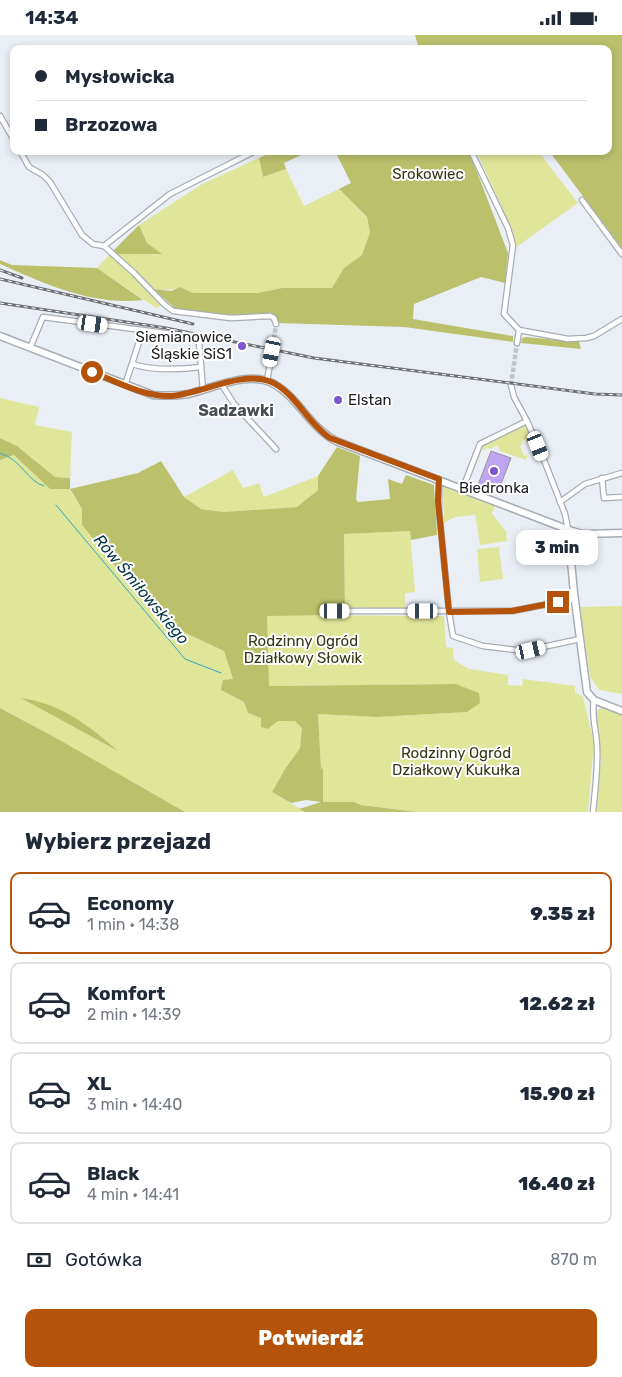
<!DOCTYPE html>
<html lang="pl">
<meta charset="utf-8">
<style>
:root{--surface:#fff;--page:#f6f6f7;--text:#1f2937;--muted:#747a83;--line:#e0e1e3;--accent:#b45309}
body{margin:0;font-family:Rubik,sans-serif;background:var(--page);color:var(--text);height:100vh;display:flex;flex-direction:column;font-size:19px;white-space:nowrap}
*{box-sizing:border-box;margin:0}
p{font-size:16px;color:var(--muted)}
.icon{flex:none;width:28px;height:28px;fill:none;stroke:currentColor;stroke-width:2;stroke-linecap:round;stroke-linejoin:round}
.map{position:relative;height:777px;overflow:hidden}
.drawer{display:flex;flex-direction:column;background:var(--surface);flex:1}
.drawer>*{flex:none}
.hud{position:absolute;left:10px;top:10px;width:602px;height:110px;border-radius:10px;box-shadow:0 2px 8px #0003;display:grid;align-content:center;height:110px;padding:0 25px;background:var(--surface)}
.end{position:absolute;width:22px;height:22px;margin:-11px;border:6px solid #b45309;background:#fff;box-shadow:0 0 0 2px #fff}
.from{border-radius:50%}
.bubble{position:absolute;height:35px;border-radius:10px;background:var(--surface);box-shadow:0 2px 8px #0003;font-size:16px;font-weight:800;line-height:35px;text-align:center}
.car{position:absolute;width:15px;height:30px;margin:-15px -8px;border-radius:6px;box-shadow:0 0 4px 1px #0007;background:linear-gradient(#fff 24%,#345 0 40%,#fff 0 76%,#345 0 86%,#fff 0)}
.hud b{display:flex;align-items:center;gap:18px;height:48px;font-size:19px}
.hud b+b{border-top:1px solid var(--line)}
.hud i{width:12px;height:12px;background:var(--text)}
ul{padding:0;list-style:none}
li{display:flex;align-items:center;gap:15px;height:82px;margin:0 10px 8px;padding:0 15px;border:2px solid var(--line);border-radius:10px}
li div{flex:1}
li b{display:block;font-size:19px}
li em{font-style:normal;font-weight:800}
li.on{border-color:var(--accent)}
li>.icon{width:45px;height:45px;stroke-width:1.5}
h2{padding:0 25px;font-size:22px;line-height:60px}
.pay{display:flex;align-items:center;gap:12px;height:55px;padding:0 25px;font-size:19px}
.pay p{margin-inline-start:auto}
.action{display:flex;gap:10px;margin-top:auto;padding:10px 25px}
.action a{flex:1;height:58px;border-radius:10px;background:var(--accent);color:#fff;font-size:20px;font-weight:800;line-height:58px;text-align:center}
.status{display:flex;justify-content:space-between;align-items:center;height:35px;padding:0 25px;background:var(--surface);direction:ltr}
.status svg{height:14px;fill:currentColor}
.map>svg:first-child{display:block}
.green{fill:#e0e699}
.forest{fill:#bbc16b}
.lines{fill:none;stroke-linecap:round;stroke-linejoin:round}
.stream{stroke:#37a3c8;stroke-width:1}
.building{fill:#bfa4ef;stroke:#96949b}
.street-tunnel{stroke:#c1c5cb;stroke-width:4.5;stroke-dasharray:4.5 2;stroke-linecap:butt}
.street-casing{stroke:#a8adb4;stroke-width:7}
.secondary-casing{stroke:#a8adb4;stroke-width:9}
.street{stroke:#fff;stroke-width:4.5}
.secondary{stroke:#fff;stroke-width:6}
.rail-casing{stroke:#6e7075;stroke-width:3}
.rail{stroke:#fff;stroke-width:1;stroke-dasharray:4;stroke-linecap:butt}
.route{stroke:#b45309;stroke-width:6}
.poi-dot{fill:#7d55ce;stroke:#fff;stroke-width:2}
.labels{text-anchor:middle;stroke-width:4;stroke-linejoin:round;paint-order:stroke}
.park-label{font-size:15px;fill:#363813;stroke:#fff}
.poi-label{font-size:15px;fill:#1d1e21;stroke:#fff;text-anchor:end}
.neighbourhood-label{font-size:16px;font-weight:bold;fill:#484d52;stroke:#fff}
.water-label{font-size:16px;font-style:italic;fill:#053646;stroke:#fff}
</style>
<div class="status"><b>14:34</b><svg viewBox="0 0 49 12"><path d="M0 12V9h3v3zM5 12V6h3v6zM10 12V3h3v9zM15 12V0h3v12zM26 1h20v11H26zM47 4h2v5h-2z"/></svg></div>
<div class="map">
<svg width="622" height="777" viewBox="0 0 622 777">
<rect width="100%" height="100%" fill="#eaeff6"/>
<g class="green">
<polygon points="476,116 538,116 578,168 515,213 513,196"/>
<path d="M 259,123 L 263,142 L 286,134 L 304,171 L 339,154 L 367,183 L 370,197 L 362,220 L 344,233 L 332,253 L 282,253 L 257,258 L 193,258 L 180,252 C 168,257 159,253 147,256 L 161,271 L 156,273 L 97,233 L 113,216 L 118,219 L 161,219 L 147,208 L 139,190 L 202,149 Z"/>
<polygon points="0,363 39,372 35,390 72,397 70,443 55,442 17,411 0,403"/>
<polygon points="526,391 537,420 533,421 532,419 535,417 531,407 527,408 526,404 522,406 523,409 520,411 524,421 528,420 526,425 500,416 497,410 490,414 487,412 485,415 482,414 478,425 481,427 477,426 483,409"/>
<polygon points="14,420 50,454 69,454 82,474 82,490 177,594 224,616 233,644 221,655 244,667 249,678 261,683 268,694 278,686 295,686 302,693 300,713 285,734 272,757 305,777 185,777 58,704 0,673 0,425"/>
<polygon points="233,435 243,453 259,448 264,462 318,441 318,455 297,472 223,477 201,474 184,462"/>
<polygon points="443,451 496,469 492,478 507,498 506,501 508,506 480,510 475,480 455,482 444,488"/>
<polygon points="410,496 415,557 405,558 405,575 345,572 344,499"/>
<polygon points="499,512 503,544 480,547 477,514"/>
<polygon points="622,571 622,659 599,655 590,641 580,572"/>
<polygon points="267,580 444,581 446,612 453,613 454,625 469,634 508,640 508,650 522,651 523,644 575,651 575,657 583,662 594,708 588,777 417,777 361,770 354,767 323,767 323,735 321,734 318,679 377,682 466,677 456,649 268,651"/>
<polygon points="602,672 622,680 622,777 595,777 601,726 594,678"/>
</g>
<g class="forest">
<polygon points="415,0 622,0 622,213 549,116 609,116 609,14 419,14"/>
<polygon points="274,116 310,116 284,128 286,134 263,142 259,123"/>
<polygon points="335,116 469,116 508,218 505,248 481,242 414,269 413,284 513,301 513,307 404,292 278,288 275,282 268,278 227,280 175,273 153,254 171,256 180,252 193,258 257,258 282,253 332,253 344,233 362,220 370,197 367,182 339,154 351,148"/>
<polygon points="139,190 147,208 162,219 118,219 113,216"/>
<path d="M 0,225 L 12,230 L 97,233 L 143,265 C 93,271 45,249 0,229 Z"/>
<polygon points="526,302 579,307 581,314 521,308 522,303"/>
<polygon points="0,403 17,411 55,442 70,443 70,454 138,438 161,426 184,462 201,474 223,477 297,472 318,455 318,441 337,412 360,421 356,464 358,467 390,464 388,444 402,449 406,440 434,450 437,500 411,505 410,496 344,499 345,580 267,581 269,651 456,649 479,658 480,668 467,677 377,682 318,679 321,733 323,734 323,767 354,767 361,770 417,777 305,777 299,774 321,767 306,765 291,768 272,757 285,734 300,713 302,693 295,686 278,686 268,694 261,692 261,683 248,678 244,667 221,655 223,645 233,644 224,616 177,594 145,568 82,490 82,474 70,454 50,454 14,420 0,425"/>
<path d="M 21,663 C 62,669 88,690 118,716 Z"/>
<polygon points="0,673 58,704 185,777 0,777"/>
</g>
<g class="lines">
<g class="stream">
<path d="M 0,418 C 22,425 28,447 44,451"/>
<polyline points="56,470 185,624 221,638"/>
</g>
</g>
<polygon class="building" points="491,416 511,423 498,457 478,450"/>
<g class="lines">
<g class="street-tunnel">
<polyline points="272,317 276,289"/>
<polyline points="511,350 517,308"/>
</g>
<defs>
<g id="street">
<polyline points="0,81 14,105"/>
<polyline points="20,116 29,132 43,140 50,147 82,200 93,209 104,211 134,238 164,269 173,276 231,283 270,281 274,283 276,289"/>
<polyline points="471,116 508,193 513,210 504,279 519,295 568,304 586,303 594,301 622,284"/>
<polyline points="582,165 622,219"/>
<polyline points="104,211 170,159 255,116"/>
<polyline points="517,308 519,295"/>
<polyline points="30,313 43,282 180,300 199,307 203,355"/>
<path d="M 132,329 C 155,336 178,335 201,332"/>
<polyline points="267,346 272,317"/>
<polyline points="125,350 143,295"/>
<polyline points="222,350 234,369 276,414"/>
<polyline points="511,350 514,362 527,386 544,425 565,479 568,494"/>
<polyline points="602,443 604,463 622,462"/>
<polyline points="439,444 439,475 449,577 453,601 483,611 524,616 580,604"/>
<polyline points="463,453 480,409 527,386"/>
<polyline points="560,467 585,449 622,438"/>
<polyline points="334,576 512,576 575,564"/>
<path d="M 593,777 C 595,756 598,734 597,713 C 597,697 591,682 594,665"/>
</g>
<g id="secondary">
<path d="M 0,301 L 153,360 C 165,361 176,361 188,359 C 214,353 248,335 274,349 C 299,363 310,393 336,406 L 572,496 L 583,499 L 622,498"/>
<polyline points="568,494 574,558 587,657 594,665 622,676"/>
</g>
</defs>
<use href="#street" class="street-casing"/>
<use href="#secondary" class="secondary-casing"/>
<use href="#street" class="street"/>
<use href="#secondary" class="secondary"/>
<defs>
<g id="rail">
<polyline points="0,235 22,243"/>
<polyline points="0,244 193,289"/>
<polyline points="0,268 166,293 314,323 595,359 622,360"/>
</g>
</defs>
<use href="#rail" class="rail-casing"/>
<use href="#rail" class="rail"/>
</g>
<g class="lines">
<path class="route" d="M 92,337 C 117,347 144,362 171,361 C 201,359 240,336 269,346 C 295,356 307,388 330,403 L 439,444 L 438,466 L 449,577 L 512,576 L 558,567"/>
</g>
<g class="poi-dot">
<circle cx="242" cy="311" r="5"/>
<circle cx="338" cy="365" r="5"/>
<circle cx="494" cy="436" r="5"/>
</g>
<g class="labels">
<g class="park-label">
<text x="428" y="144">Srokowiec</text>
<text x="303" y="611">Rodzinny Ogród<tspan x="303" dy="17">Działkowy Słowik</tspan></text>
<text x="456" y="723">Rodzinny Ogród<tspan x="456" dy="17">Działkowy Kukułka</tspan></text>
</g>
<g class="poi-label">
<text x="232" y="307">Siemianowice<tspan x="232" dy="17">Śląskie SiS1</tspan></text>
<text x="348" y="370" text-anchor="start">Elstan</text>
<text x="494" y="458" text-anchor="middle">Biedronka</text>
</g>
<g class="neighbourhood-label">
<text x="236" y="381">Sadzawki</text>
</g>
<g class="water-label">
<text transform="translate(142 554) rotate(50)" y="6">Rów Śmiłowskiego</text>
</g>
</g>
</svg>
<i class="end from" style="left:92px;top:337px"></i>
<i class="end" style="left:558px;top:567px"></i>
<div class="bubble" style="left:516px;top:495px;width:82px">3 min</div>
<i class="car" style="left:93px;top:289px;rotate:98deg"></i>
<i class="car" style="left:272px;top:317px;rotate:191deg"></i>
<i class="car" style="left:538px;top:411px;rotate:158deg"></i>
<i class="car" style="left:335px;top:576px;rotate:90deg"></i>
<i class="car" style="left:423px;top:576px;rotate:270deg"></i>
<i class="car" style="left:531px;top:615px;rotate:77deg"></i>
<div class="hud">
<b><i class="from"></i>Mysłowicka</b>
<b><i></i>Brzozowa</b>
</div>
</div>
<section class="drawer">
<h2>Wybierz przejazd</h2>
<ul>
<li class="on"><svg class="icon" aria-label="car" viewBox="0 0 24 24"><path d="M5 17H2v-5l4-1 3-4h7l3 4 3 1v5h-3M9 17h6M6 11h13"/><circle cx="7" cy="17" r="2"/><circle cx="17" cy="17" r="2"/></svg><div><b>Economy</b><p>1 min · 14:38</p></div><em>9.35 zł</em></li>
<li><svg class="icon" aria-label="car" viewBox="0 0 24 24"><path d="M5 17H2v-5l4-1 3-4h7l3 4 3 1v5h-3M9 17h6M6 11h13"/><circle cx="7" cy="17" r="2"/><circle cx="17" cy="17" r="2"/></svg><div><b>Komfort</b><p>2 min · 14:39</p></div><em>12.62 zł</em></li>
<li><svg class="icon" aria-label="car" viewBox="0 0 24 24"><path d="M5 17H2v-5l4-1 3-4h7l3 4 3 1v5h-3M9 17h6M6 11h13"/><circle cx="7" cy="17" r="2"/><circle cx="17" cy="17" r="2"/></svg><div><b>XL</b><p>3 min · 14:40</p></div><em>15.90 zł</em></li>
<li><svg class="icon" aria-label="car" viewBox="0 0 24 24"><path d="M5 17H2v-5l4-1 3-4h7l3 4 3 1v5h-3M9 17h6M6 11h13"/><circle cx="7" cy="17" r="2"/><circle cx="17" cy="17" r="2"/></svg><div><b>Black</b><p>4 min · 14:41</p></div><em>16.40 zł</em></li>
</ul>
<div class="pay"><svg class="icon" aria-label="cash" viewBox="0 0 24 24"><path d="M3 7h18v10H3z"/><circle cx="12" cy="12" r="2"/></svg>Gotówka<p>870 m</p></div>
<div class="action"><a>Potwierdź</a></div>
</section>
